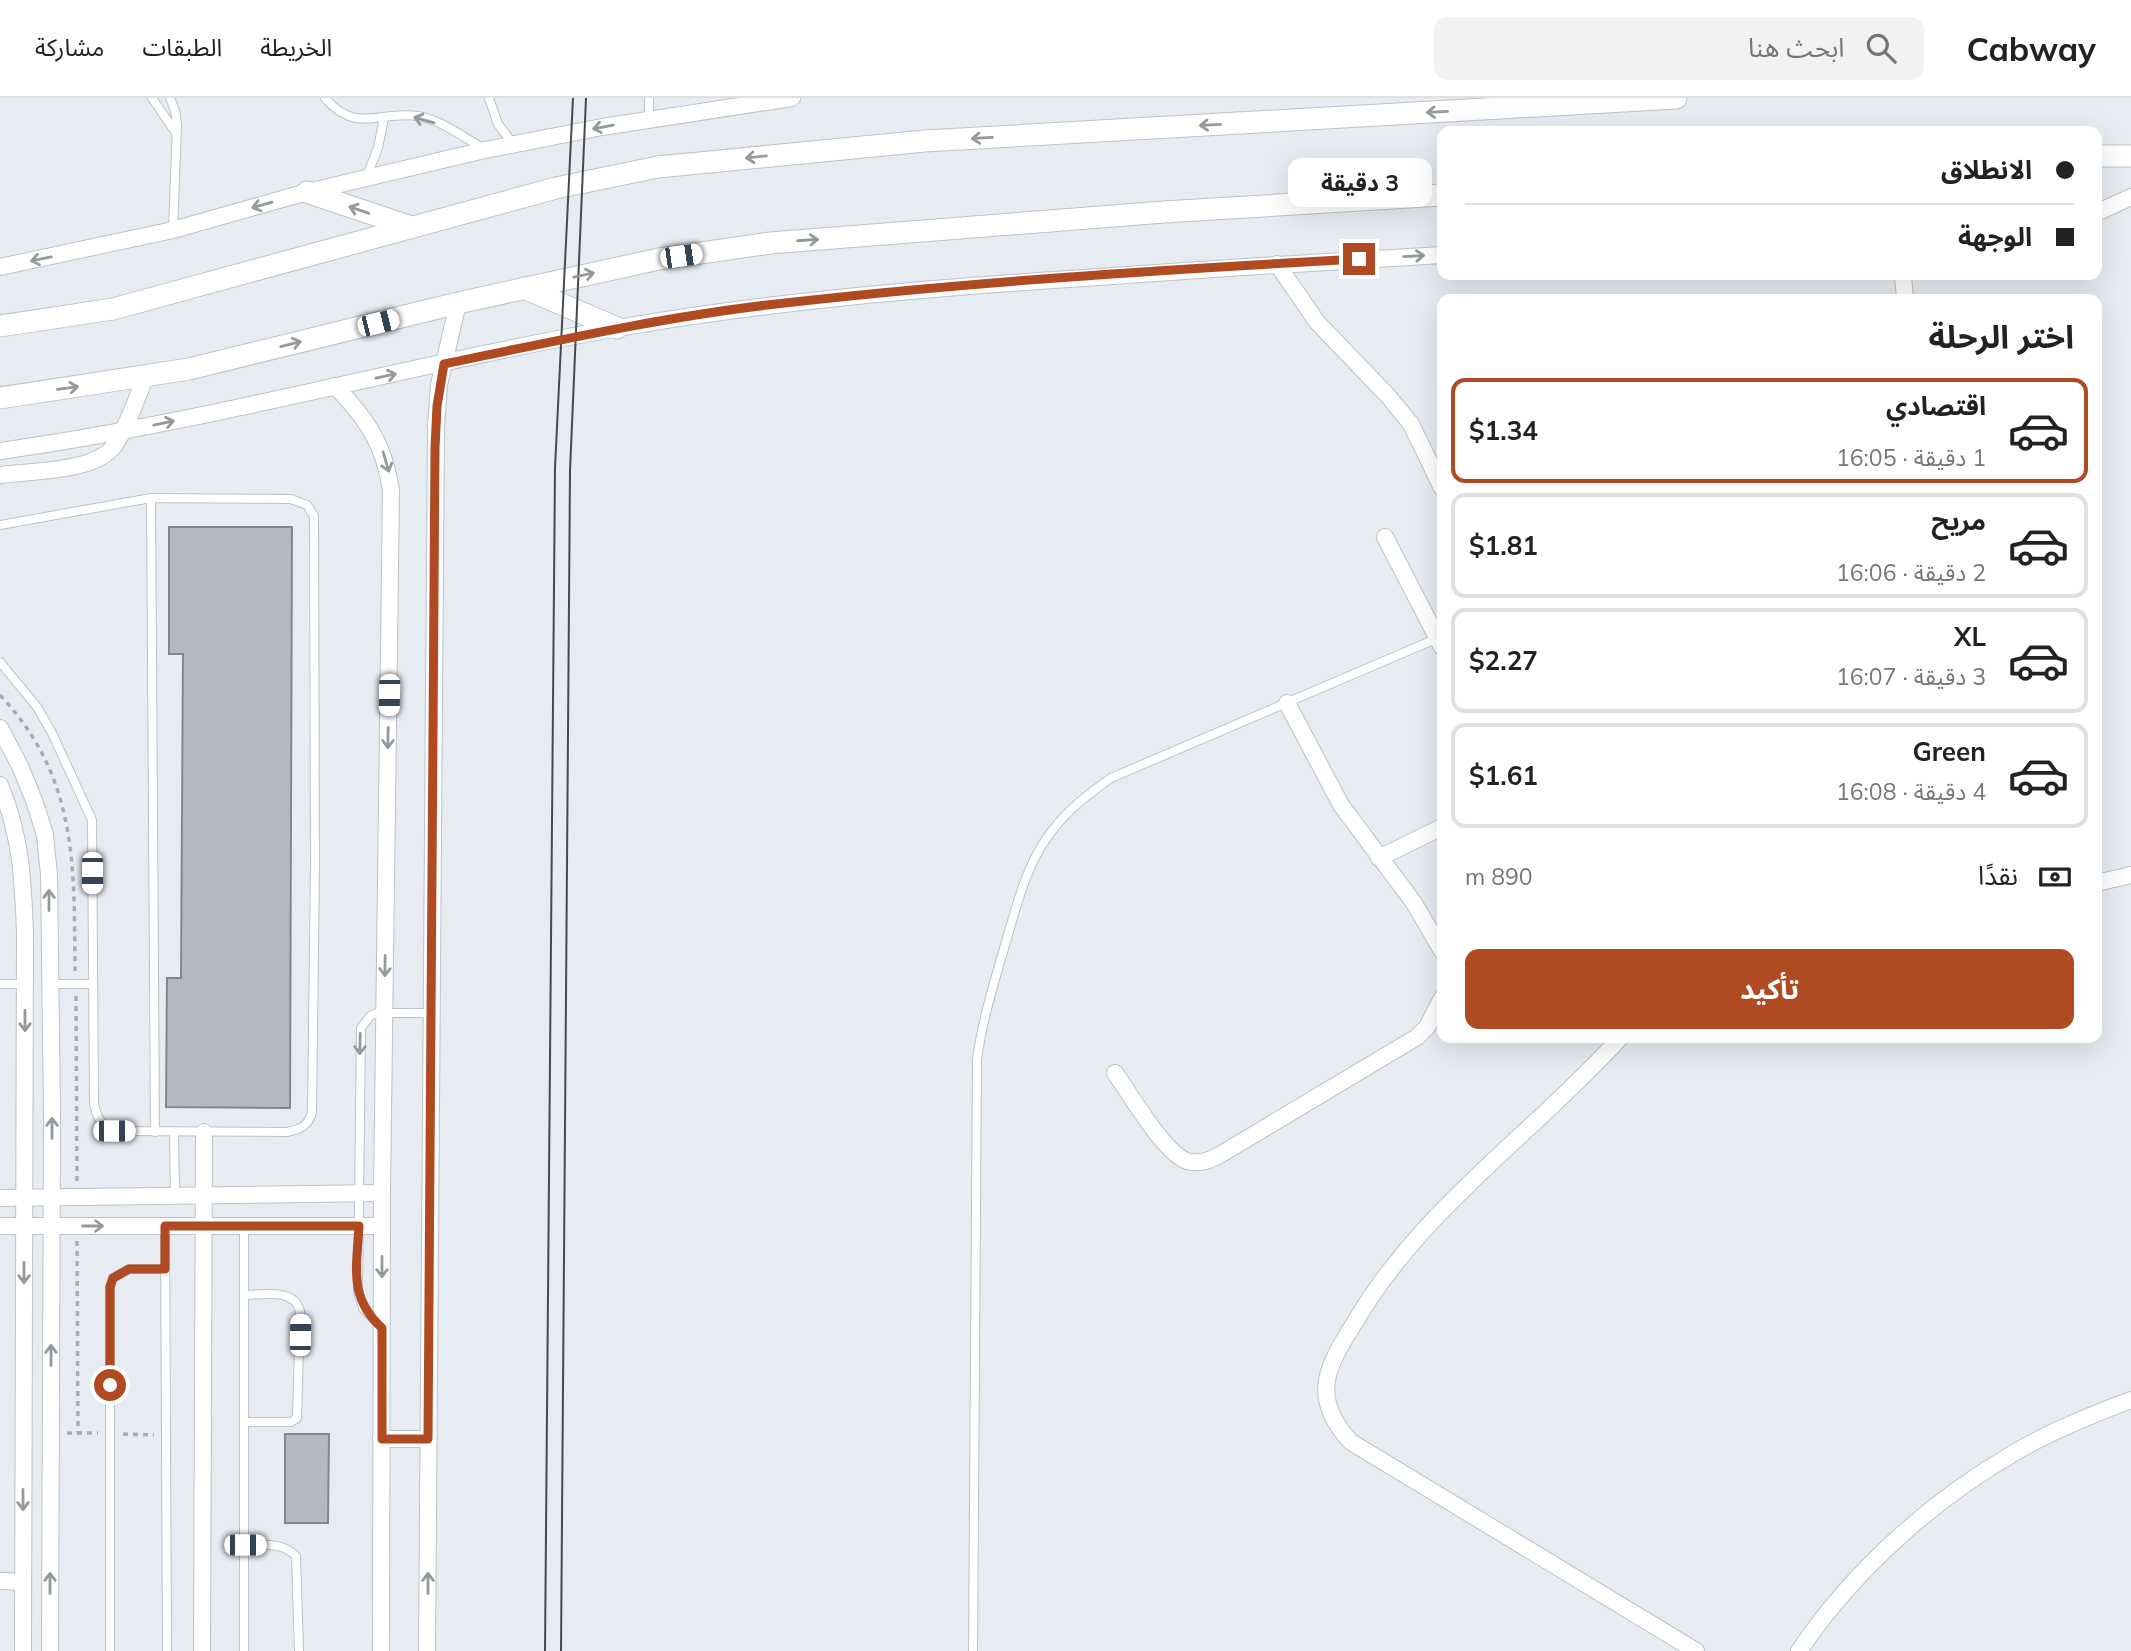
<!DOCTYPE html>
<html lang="ar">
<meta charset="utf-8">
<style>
:root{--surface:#fff;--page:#f2f2f2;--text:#222;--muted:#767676;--line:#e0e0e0;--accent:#b04a22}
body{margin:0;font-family:Mulish,"Noto Sans Arabic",sans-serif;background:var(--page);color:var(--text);direction:rtl;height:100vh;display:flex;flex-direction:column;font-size:26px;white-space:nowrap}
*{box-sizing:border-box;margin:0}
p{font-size:23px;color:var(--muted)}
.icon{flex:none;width:38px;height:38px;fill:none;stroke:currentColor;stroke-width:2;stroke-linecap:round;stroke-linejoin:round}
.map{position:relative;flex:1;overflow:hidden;direction:ltr}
.details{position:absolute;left:1437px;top:196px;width:665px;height:749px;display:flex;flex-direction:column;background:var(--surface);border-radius:14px;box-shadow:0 7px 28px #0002;direction:rtl}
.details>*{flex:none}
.guide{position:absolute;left:1437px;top:28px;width:665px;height:154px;border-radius:14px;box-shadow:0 7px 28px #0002;direction:rtl;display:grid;align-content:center;height:154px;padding:0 28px;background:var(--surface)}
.end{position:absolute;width:32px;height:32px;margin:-16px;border:9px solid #b04a22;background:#fff;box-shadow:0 0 0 4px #fff}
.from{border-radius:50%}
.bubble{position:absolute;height:49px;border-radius:14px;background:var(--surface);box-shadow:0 7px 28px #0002;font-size:23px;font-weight:700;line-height:49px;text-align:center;direction:rtl}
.car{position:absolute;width:21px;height:42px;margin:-21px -10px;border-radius:9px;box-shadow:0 0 5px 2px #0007;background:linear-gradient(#fff 24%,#345 0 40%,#fff 0 76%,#345 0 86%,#fff 0)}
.guide b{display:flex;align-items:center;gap:24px;height:66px;font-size:26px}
.guide b+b{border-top:2px solid var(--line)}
.guide i{width:18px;height:18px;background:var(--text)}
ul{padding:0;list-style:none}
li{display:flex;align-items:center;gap:21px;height:105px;margin:0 14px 10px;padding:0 14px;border:4px solid var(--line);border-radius:14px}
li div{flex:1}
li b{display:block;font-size:26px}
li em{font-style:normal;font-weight:700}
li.active{border-color:var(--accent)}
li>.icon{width:63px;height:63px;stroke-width:1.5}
h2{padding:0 28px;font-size:32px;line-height:84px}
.pay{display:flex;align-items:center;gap:18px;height:77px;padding:0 28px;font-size:26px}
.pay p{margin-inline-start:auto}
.action{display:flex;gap:14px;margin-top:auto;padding:14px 28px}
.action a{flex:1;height:80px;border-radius:14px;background:var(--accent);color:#fff;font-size:28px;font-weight:700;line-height:80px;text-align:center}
header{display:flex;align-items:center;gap:42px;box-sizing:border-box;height:98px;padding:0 35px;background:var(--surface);border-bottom:2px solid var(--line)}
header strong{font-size:33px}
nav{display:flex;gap:38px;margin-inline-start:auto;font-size:24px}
.search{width:490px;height:63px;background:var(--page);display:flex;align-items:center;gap:18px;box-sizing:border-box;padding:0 24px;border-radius:14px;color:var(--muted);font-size:26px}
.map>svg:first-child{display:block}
.building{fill:#b3b9bf;stroke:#82878d;stroke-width:2}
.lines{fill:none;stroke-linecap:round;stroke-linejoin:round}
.lane-casing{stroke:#bcc2c8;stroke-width:10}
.street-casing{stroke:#bcc2c8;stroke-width:18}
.secondary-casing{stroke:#bcc2c8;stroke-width:23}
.path{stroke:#a7acb1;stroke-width:3.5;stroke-dasharray:5 5;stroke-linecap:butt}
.lane{stroke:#fff;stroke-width:8}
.street{stroke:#fff;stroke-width:16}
.secondary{stroke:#fff;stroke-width:21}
.tram{stroke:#474a4d;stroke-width:2}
.oneway{stroke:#969899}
.route{stroke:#b04a22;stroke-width:9}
</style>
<header>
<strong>Cabway</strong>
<div class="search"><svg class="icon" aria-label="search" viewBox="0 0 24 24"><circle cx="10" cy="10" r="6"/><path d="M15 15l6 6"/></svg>ابحث هنا</div>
<nav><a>الخريطة</a><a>الطبقات</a><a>مشاركة</a></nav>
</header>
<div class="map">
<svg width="2131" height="1553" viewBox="0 0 2131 1553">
<rect width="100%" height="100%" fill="#e6ecf2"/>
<g class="building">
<polygon points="169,429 292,429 290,1010 166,1009 167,880 181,880 183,556 169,556"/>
<polygon points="285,1336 329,1336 328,1425 285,1425"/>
</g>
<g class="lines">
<defs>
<g id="lane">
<polyline points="152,0 176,35"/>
<polyline points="170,0 175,12 177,27 173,132"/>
<path d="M 325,0 C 357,37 379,12 418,18 C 441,22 463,39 483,50"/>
<polyline points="489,0 498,26 513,46"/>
<polyline points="649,0 649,21"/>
<polyline points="366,80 378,50 384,20"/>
<polyline points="151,400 155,1034"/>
<path d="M 0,427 L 151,400 L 291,401 L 307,407 L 314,418 L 315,766 L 312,1015 C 307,1029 301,1031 287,1034 L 114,1033 C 100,1025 96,1020 94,1004 L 92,722 L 52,635 L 37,609 L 0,564"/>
<polyline points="0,886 25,886"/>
<polyline points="50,886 93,886"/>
<polyline points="174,1034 175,1097"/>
<polyline points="165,1128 167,1553"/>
<path d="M 244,1197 C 263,1197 295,1190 300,1213 L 297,1320 L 291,1324 L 245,1324"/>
<polyline points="380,1228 363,1210 358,1194 361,930 370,918 377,915 431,915"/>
<path d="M 245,1447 C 264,1447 282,1444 296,1458 L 299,1553"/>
<polyline points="110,1553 110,1189 113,1180 129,1171 165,1171"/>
<polyline points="244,1553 244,1128"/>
<path d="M 973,1553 L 977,962 C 982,923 994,885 1005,847 C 1017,807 1027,762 1055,729 C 1071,709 1090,695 1111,680 L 1438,540"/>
</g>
<g id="street">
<polyline points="2096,115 2131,99"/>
<polyline points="1277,166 1317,224 1388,298 1411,326 1442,390"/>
<polyline points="0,169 173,132 307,94 485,52 602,29 792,0"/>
<polyline points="1903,177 1905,201"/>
<path d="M 335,288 C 367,321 384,346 391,392 L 382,1095 L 381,1553"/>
<path d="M 0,353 C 208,324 411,266 618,230 C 767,204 918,191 1069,181 C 1193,172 1318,164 1442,157"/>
<path d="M 0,377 C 31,373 95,374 114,348 C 128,328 136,301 146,278"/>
<polyline points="1385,439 1442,549"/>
<polyline points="1287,605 1341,707 1414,805 1442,853"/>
<polyline points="0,630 20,668 35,705 45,737 49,777 52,1017 50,1553"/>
<path d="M 0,687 C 21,738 23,780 25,835 L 23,1553"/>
<polyline points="1379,760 1442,729"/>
<polyline points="2096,785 2131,777"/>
<path d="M 1620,940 C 1533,1036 1422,1110 1355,1224 C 1344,1242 1331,1261 1327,1282 C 1323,1306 1335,1327 1351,1344 L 1696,1553"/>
<path d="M 1115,975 C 1130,996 1165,1056 1187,1063 C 1200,1067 1212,1062 1223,1055 L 1417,939 L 1427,929 L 1442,900"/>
<polyline points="0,1100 382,1095"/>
<polyline points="0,1128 382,1128"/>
<polyline points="381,1341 428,1341"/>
<polyline points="0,1483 23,1484"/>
<polyline points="202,1553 204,1034"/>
<polyline points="427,1553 436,329 439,287 458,205"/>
<path d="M 1799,1553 C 1853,1473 1931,1403 2014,1355 C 2051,1333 2091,1317 2131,1302"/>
</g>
<g id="secondary">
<polyline points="2096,58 2131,58"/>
<polyline points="307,94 411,129"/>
<polyline points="524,190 617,230"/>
<polyline points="0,228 113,211 556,90 658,69 925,43 1676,0"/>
<polyline points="0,300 189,271 458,205 659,161 770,145 1164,114 1442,97"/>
</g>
</defs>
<use href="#lane" class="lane-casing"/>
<use href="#street" class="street-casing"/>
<use href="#secondary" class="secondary-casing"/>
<g class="path">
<path d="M 0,597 C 78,680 74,767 75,873"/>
<polyline points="76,898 77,1083"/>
<polyline points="77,1143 78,1335"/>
<polyline points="67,1335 98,1335"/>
<polyline points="123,1336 154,1337"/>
</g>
<use href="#lane" class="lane"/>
<use href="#street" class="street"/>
<use href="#secondary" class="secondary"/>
<g class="tram">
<polyline points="545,1553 555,370 573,0"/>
<polyline points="561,1553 570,373 586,0"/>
</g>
</g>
<defs><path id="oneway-shaft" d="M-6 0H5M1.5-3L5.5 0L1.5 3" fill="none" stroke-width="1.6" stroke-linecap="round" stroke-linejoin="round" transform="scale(1.75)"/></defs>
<g class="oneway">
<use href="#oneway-shaft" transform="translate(1437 14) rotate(177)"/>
<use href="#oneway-shaft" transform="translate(424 22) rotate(-164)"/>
<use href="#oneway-shaft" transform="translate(1210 27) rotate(177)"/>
<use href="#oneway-shaft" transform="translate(603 29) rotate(170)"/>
<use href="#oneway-shaft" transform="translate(982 40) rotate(177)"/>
<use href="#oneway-shaft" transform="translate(756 59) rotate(174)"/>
<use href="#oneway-shaft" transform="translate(262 107) rotate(164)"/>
<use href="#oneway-shaft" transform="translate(359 112) rotate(-161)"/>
<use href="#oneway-shaft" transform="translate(808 142) rotate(-4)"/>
<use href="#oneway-shaft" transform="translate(1414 158) rotate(-3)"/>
<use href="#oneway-shaft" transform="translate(41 161) rotate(169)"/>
<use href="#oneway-shaft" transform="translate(584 177) rotate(-12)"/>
<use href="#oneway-shaft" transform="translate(291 246) rotate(-14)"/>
<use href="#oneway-shaft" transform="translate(386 278) rotate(-12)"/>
<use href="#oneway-shaft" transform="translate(68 290) rotate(-8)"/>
<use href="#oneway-shaft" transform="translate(164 325) rotate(-12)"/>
<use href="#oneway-shaft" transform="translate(386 364) rotate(74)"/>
<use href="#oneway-shaft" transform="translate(388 640) rotate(91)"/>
<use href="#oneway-shaft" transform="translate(49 802) rotate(-90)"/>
<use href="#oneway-shaft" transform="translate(385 868) rotate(91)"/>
<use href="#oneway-shaft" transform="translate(25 923) rotate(90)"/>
<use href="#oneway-shaft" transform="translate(360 946) rotate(91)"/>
<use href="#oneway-shaft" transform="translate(52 1030) rotate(-90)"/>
<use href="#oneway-shaft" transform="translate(93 1128)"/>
<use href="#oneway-shaft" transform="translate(382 1169) rotate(90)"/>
<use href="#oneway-shaft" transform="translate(24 1175) rotate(90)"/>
<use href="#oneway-shaft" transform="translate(51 1257) rotate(-90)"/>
<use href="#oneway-shaft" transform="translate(23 1402) rotate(90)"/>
<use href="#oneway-shaft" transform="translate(50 1485) rotate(-90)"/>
<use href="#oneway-shaft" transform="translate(428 1485) rotate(-90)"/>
</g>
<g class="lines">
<path class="route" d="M 110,1287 L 110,1189 L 113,1180 L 129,1171 L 165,1171 L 165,1128 L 359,1128 C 357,1169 348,1199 382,1230 L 382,1341 L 428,1341 L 435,350 L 437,308 L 444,266 C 551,244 658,220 767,207 C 964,184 1162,172 1359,161"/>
</g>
</svg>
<i class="end from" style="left:110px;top:1287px"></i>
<i class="end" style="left:1359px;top:161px"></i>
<div class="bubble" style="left:1288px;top:60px;width:144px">3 دقيقة</div>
<i class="car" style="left:681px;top:158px;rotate:82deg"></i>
<i class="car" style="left:378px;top:225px;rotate:76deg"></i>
<i class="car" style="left:389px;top:597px;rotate:181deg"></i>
<i class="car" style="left:92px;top:775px;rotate:180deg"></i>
<i class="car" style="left:114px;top:1033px;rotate:90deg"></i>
<i class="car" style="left:300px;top:1237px;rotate:1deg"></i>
<i class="car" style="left:245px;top:1447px;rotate:90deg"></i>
<div class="guide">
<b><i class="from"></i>الانطلاق</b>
<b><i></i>الوجهة</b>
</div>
<section class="details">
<h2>اختر الرحلة</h2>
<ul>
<li class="active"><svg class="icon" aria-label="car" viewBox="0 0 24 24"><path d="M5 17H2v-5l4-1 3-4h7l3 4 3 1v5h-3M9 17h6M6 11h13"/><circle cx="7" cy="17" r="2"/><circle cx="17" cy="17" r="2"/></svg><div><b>اقتصادي</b><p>1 دقيقة · 16:05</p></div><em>$1.34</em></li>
<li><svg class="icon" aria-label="car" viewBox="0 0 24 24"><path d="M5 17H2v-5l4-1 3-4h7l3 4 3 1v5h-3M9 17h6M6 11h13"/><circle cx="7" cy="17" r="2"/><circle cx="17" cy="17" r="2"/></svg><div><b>مريح</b><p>2 دقيقة · 16:06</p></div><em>$1.81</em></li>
<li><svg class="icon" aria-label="car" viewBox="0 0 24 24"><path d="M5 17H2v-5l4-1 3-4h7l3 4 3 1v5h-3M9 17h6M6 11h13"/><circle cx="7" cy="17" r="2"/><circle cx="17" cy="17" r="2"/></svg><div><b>XL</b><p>3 دقيقة · 16:07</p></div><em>$2.27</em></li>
<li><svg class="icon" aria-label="car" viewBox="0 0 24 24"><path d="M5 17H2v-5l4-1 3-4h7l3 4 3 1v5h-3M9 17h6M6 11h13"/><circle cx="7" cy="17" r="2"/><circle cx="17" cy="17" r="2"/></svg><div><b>Green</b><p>4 دقيقة · 16:08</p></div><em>$1.61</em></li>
</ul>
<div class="pay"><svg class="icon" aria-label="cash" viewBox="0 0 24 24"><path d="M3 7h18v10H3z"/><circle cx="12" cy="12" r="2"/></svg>نقدًا<p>890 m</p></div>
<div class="action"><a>تأكيد</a></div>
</section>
</div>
